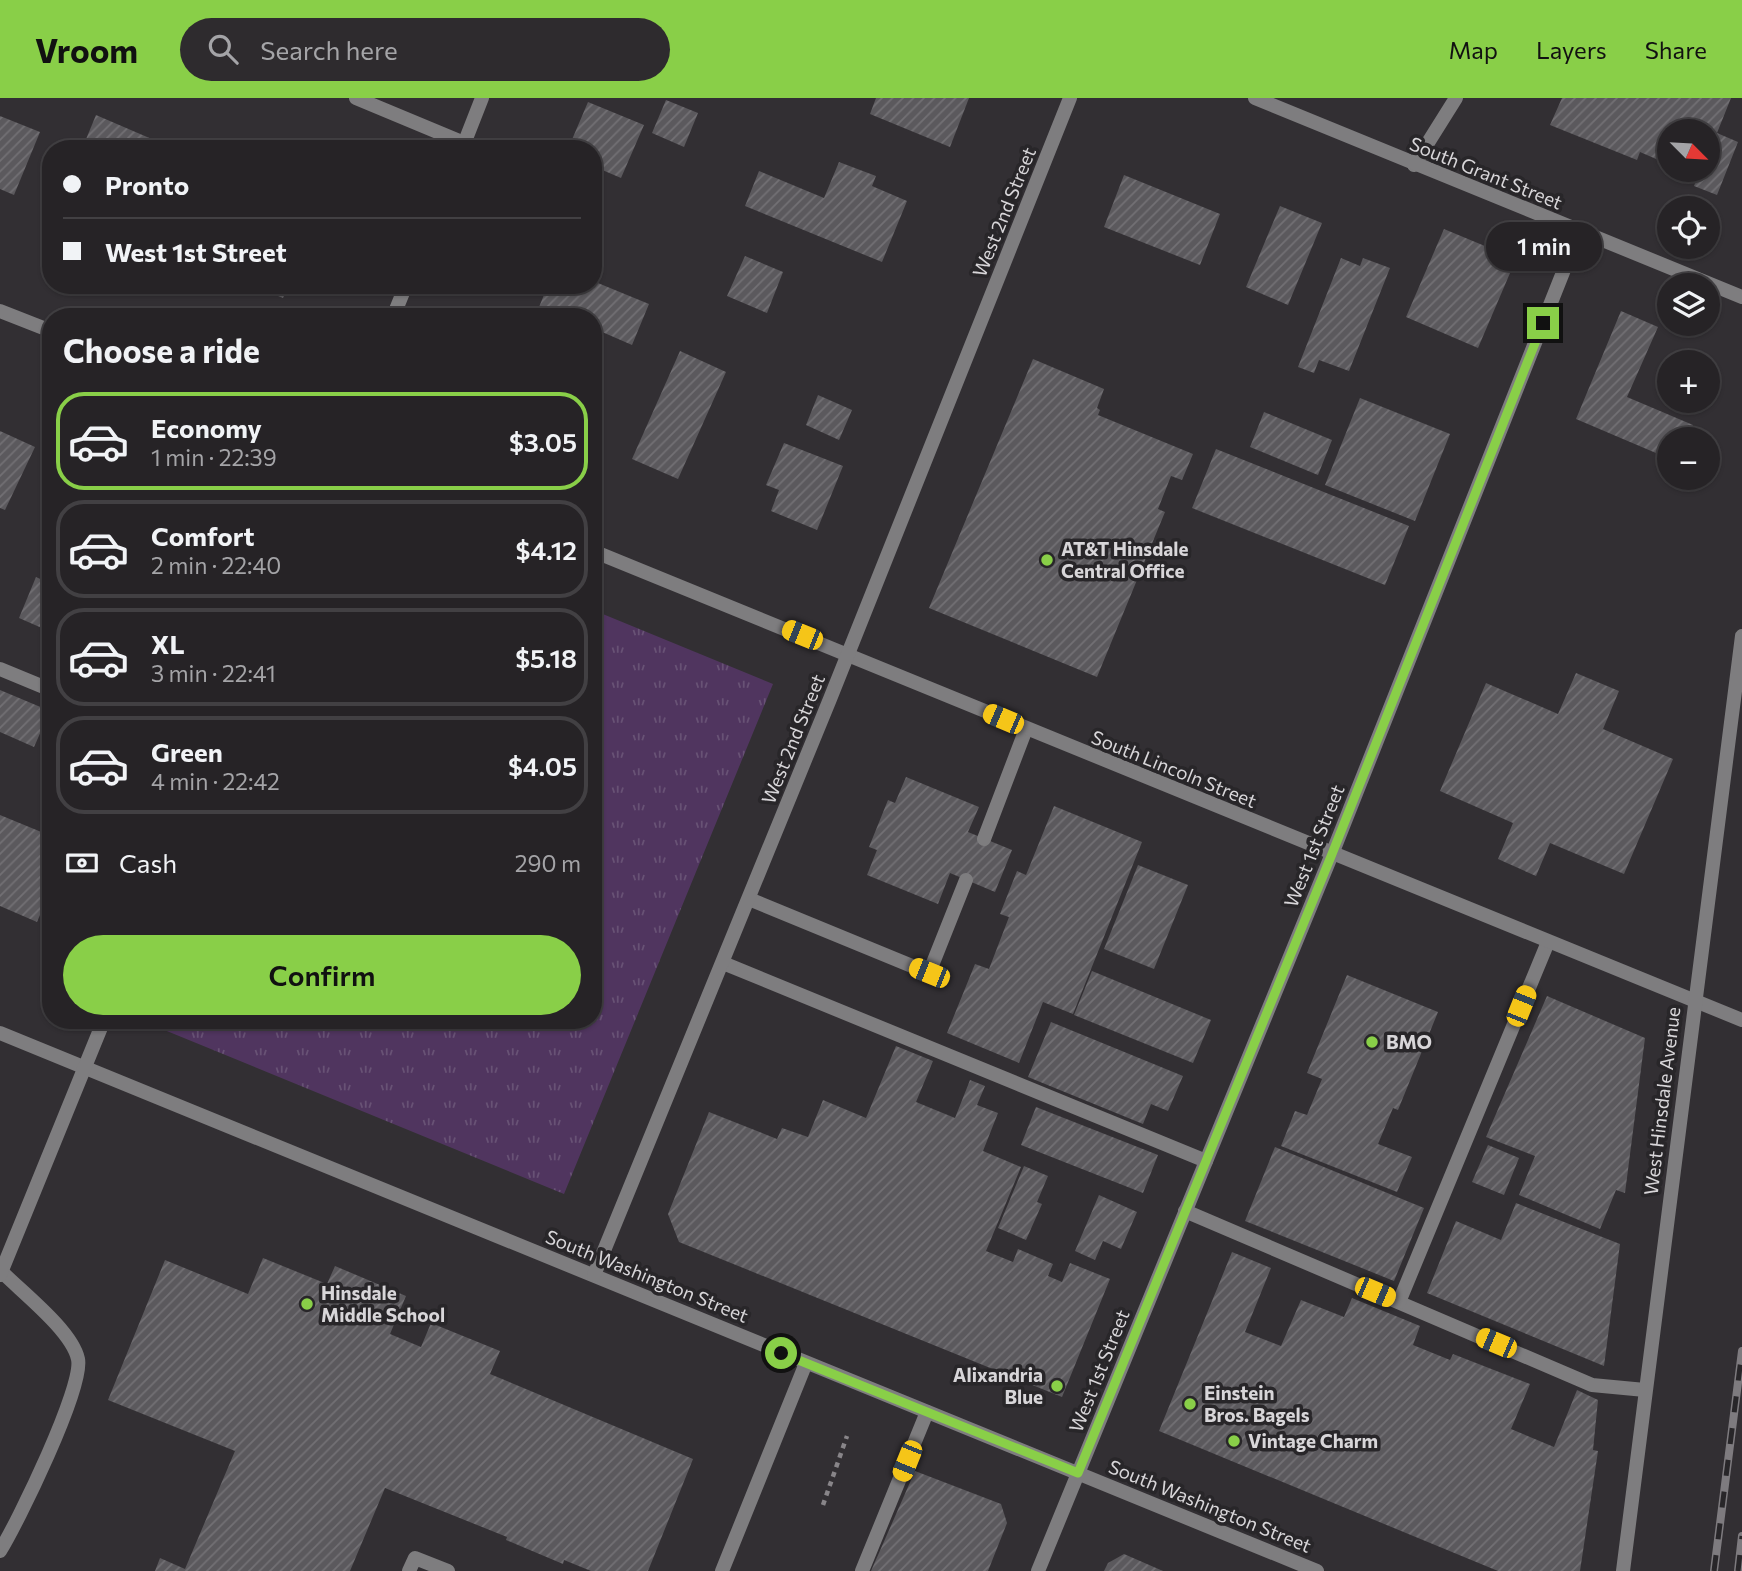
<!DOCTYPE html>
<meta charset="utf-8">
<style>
:root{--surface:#262326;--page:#2e2b2e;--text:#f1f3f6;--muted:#a4a4a7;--line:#424043;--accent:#89cf48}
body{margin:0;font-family:Commissioner,sans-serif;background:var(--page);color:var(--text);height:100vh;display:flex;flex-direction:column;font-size:26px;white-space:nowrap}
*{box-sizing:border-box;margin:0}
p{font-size:23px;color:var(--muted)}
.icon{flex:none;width:38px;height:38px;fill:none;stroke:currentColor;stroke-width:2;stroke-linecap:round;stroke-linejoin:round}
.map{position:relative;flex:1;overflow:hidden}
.details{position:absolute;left:42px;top:210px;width:560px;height:721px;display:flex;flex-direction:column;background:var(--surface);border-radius:28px;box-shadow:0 2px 5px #0004,0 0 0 2px var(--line)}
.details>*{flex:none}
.hud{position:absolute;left:42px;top:42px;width:560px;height:154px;border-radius:28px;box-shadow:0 2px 5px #0004,0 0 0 2px var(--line);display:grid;align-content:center;height:154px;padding:0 21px;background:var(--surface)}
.needle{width:46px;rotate:114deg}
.controls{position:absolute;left:1657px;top:21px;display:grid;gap:14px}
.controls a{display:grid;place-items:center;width:63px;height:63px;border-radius:50%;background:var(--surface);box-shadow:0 2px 5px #0004,0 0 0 2px var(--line);font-size:35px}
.end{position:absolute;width:32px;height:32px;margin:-16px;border:9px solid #89cf48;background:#111;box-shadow:0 0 0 4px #111}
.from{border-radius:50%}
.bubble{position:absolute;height:49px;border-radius:24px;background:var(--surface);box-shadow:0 2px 5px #0004,0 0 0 2px var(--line);font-size:23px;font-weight:600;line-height:49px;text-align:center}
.car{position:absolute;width:21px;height:42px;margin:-21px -10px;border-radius:9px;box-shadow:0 0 5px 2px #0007;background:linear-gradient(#f5c518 24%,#345 0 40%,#f5c518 0 76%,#345 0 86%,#f5c518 0)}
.hud b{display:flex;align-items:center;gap:24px;height:66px;font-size:26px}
.hud b+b{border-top:2px solid var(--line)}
.hud i{width:18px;height:18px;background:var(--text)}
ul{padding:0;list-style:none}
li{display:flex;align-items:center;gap:21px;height:98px;margin:0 14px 10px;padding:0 7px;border:4px solid var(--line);border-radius:28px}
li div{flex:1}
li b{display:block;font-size:26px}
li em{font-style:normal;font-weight:600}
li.active{border-color:var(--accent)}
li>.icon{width:63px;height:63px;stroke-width:1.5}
h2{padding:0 21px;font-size:32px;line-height:84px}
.pay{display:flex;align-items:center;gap:18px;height:77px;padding:0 21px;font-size:26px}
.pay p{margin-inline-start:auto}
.button{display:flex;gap:14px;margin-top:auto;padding:14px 21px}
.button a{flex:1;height:80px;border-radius:42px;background:var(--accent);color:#111;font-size:28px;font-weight:600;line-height:80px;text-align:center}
header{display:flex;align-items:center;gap:42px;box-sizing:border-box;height:98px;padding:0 35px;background:var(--accent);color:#111}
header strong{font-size:33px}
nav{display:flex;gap:38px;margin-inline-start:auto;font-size:24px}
.search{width:490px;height:63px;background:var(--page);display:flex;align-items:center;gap:18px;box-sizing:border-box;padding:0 24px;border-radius:38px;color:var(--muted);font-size:26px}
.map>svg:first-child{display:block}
.grass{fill:url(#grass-tufts)}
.building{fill:url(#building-hatch)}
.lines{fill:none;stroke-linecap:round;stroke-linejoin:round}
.path{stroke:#888589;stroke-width:4.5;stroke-dasharray:5 5;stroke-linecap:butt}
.service{stroke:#7e7d7f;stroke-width:14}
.minor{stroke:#7e7d7f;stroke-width:14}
.rail-casing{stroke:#7e7b7f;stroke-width:8}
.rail{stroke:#282629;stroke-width:5;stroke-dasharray:16;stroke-linecap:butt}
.route{stroke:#89cf48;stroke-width:9}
.poi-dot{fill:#89cf48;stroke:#282629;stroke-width:2.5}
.labels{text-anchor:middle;stroke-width:7;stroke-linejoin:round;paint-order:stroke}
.street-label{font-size:19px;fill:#d8d6d9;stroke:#282629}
.poi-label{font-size:19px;font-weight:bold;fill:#d8d6d9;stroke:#282629;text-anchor:start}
</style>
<header>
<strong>Vroom</strong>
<div class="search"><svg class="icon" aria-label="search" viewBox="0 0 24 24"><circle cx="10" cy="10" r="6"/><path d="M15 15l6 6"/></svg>Search here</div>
<nav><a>Map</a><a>Layers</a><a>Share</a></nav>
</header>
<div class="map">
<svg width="1742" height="1473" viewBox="0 0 1742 1473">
<defs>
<pattern id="grass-tufts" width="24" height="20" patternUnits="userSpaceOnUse" patternTransform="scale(1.75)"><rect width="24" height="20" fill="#50355f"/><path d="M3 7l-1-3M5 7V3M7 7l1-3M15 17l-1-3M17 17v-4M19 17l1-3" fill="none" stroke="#685275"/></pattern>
<pattern id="building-hatch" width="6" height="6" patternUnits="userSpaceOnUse" patternTransform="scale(1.75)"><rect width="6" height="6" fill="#5b595d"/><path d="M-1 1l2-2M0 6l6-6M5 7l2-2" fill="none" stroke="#727074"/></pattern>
</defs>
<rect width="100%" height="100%" fill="#322f33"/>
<polygon class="grass" points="593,512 773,586 564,1096 140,922 593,922"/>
<g class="building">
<polygon points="876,0 969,0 950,49 870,16"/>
<polygon points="1562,0 1731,0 1717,35 1738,44 1717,97 1694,88 1698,78 1683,72 1708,72 1708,33 1670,33 1670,67 1640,54 1637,62 1550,27"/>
<polygon points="666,2 698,15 684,49 652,35"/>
<polygon points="588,4 644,27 621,80 593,68 593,51 568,51"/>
<polygon points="96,17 161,45 158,51 82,51"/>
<polygon points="0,18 40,34 14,97 0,91"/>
<polygon points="839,64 876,78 872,88 907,103 882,164 745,108 759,73 824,100"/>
<polygon points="1124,77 1220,116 1200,167 1104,129"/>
<polygon points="1280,108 1322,125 1288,207 1246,189"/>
<polygon points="1444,131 1516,161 1478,250 1406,219"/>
<polygon points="745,158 783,174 767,215 727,198"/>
<polygon points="1341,160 1360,168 1363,160 1390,170 1349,273 1319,262 1314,275 1298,269"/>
<polygon points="593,183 649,206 632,247 593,230 593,219 535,219 548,187 593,187"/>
<polygon points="251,187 288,187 283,200"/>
<polygon points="1621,213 1658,229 1627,299 1693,327 1686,341 1670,341 1670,361 1576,321"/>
<polygon points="680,253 726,274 678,381 632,361"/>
<polygon points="1033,261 1104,291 1097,310 1100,312 1098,317 1193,356 1182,382 1171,378 1158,411 1165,414 1097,579 929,510"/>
<polygon points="818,297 852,312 839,342 806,327"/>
<polygon points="1360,300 1450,336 1415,423 1325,387"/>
<polygon points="1264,314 1332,342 1318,377 1250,349"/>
<polygon points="0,333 35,349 5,412 0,410"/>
<polygon points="784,345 843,368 817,432 771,413 779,392 766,387"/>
<polygon points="1216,351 1409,428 1385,487 1192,410"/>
<polygon points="36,479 51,486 51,534 19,520"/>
<polygon points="1576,575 1619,593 1603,631 1673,661 1624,776 1550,745 1536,778 1498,761 1513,725 1440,693 1486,585 1558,616"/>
<polygon points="0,592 50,613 34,649 0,634"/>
<polygon points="906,679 979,709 968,734 1012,752 995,794 950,775 938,806 867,777 877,752 869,749 888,702 895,705"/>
<polygon points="1054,708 1142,744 1073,916 1043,904 1019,965 947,935 975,866 989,871 1009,819 1000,816 1017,773 1026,777"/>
<polygon points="0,717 51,738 51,791 37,824 0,808"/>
<polygon points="1138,767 1188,787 1154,871 1104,851"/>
<polygon points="1092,873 1211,922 1193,965 1074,917"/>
<polygon points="1347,877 1438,914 1398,1012 1393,1010 1378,1046 1412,1059 1397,1094 1281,1048 1295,1013 1307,1017 1322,981 1307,975"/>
<polygon points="1547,898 1645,940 1625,1095 1616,1092 1600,1131 1519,1097 1535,1058 1486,1039"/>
<polygon points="1051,924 1183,978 1168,1013 1151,1006 1143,1026 1028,979"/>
<polygon points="896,948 933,963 916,1004 955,1020 970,982 985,988 977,1007 998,1015 983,1053 1021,1069 986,1153 1013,1164 1018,1151 1053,1166 1048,1178 1062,1184 1070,1165 1110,1181 1062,1299 679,1144 668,1116 709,1014 777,1041 782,1030 808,1039 823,1002 866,1020"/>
<polygon points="1036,1009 1158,1057 1143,1095 1021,1047"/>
<polygon points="1488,1047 1519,1060 1504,1097 1472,1084"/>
<polygon points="1275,1049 1424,1110 1394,1183 1245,1123"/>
<polygon points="1024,1068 1048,1078 1037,1104 1042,1106 1026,1142 998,1130"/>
<polygon points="1099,1097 1137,1114 1121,1151 1103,1143 1095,1162 1075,1153"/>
<polygon points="1516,1105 1620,1146 1604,1268 1427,1195 1456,1123 1501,1142"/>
<polygon points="1232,1154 1271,1170 1245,1234 1281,1248 1301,1202 1344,1219 1352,1200 1420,1228 1413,1247 1450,1262 1453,1256 1530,1286 1511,1331 1554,1349 1577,1292 1598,1302 1593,1352 1598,1353 1580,1473 1498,1473 1159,1333"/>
<polygon points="263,1160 327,1186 335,1168 406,1198 390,1236 421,1249 431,1225 500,1253 490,1276 693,1361 648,1473 591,1473 564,1462 563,1466 506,1442 507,1439 385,1390 350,1473 155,1473 160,1460 185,1471 235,1353 108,1302 165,1162 248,1196"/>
<polygon points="915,1373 1001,1406 1007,1425 988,1473 871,1473"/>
<polygon points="1124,1456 1163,1473 1104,1473 1108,1465"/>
</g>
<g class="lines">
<polyline class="path" points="823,1407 847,1338"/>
<g class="service">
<polyline points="356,0 464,45"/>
<polyline points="1414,67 1456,0"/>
<polyline points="0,571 51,592"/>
<polyline points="984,741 1026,631"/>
<polyline points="749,801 929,875 966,782"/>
<polyline points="723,865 1206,1063"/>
<polyline points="1185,1113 1592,1287 1645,1292"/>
<polyline points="1399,1204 1548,844"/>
<path d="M 0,1453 C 17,1426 84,1289 78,1261 C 72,1233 23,1195 2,1174"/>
<polyline points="409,1473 415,1460 448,1473"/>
<polyline points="722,1473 806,1265"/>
<polyline points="862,1473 927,1314"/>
</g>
<g class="minor">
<polyline points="1255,0 1742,199"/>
<polyline points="462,51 482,0"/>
<polyline points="0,213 51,233"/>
<polyline points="393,219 406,187"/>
<polyline points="593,453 1742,922"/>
<polyline points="0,935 1317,1473"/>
<polyline points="0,1177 104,922"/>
<polyline points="594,1177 830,601 1070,0"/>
<polyline points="1038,1473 1332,756 1579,134"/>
<polyline points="1623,1473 1742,538"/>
</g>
<defs>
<g id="rail">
<polyline points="1714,1473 1742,1253"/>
<polyline points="1738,1473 1742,1438"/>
</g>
</defs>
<use href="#rail" class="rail-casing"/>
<use href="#rail" class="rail"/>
</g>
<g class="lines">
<polyline class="route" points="781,1255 1078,1375 1332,756 1543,225"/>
</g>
<g class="poi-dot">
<circle cx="1047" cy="462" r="7"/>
<circle cx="1372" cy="944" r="7"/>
<circle cx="307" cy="1206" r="7"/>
<circle cx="1057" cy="1288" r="7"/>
<circle cx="1190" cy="1306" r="7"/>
<circle cx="1234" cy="1343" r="7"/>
</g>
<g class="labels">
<g class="street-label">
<text transform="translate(1486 75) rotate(22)" y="7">South Grant Street</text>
<text transform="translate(1004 114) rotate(-68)" y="7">West 2nd Street</text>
<text transform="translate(793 641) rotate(-68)" y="7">West 2nd Street</text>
<text transform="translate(1174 671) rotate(22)" y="7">South Lincoln Street</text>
<text transform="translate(1314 748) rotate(-68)" y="7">West 1st Street</text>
<text transform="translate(1662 1003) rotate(-83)" y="7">West Hinsdale Avenue</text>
<text transform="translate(647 1178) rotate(22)" y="7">South Washington Street</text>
<text transform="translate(1099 1273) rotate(-68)" y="7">West 1st Street</text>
<text transform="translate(1210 1408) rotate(22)" y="7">South Washington Street</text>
</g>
<g class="poi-label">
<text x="1061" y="458">AT&amp;T Hinsdale<tspan x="1061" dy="22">Central Office</tspan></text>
<text x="1386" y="951">BMO</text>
<text x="321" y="1202">Hinsdale<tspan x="321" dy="22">Middle School</tspan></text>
<text x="1043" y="1284" text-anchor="end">Alixandria<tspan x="1043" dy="22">Blue</tspan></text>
<text x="1204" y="1302">Einstein<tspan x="1204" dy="22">Bros. Bagels</tspan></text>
<text x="1248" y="1350">Vintage Charm</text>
</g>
</g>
</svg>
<div class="controls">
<a><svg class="needle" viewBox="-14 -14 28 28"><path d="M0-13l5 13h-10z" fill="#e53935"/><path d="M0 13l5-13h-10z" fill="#a4a4a7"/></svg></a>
<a><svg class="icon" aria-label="locate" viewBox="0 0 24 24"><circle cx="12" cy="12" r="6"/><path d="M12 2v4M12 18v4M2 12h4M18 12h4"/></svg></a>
<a><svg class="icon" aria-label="layers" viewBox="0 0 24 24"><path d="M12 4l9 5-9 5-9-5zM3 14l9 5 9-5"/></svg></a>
<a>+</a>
<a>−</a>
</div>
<i class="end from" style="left:781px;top:1255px"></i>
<i class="end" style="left:1543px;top:225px"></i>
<div class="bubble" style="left:1486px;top:124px;width:116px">1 min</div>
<i class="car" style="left:802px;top:537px;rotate:292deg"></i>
<i class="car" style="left:1003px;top:621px;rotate:293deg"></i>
<i class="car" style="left:929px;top:875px;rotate:292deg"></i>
<i class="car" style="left:1521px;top:908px;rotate:22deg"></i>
<i class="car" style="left:1375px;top:1194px;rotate:113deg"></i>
<i class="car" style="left:1496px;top:1245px;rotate:293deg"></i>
<i class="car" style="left:907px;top:1363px;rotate:202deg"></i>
<div class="hud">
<b><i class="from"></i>Pronto</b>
<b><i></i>West 1st Street</b>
</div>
<section class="details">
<h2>Choose a ride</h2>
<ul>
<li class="active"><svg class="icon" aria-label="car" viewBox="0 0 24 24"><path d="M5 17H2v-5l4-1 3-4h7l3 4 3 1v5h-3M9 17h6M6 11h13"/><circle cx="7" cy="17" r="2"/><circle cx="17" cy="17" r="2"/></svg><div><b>Economy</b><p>1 min · 22:39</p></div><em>$3.05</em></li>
<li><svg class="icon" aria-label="car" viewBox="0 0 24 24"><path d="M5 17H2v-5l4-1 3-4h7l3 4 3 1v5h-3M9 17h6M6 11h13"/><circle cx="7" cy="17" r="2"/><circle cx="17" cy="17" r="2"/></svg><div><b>Comfort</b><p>2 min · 22:40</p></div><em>$4.12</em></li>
<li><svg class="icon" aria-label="car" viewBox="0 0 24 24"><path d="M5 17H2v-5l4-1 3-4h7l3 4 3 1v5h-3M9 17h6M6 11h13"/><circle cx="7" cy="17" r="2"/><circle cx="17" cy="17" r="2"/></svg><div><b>XL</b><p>3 min · 22:41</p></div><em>$5.18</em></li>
<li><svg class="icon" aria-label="car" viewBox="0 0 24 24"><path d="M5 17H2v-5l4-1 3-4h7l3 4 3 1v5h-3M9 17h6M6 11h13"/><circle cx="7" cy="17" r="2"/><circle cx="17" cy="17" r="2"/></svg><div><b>Green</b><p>4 min · 22:42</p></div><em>$4.05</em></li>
</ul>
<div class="pay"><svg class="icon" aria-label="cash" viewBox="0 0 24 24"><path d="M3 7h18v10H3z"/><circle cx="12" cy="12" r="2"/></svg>Cash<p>290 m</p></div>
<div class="button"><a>Confirm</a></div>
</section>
</div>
